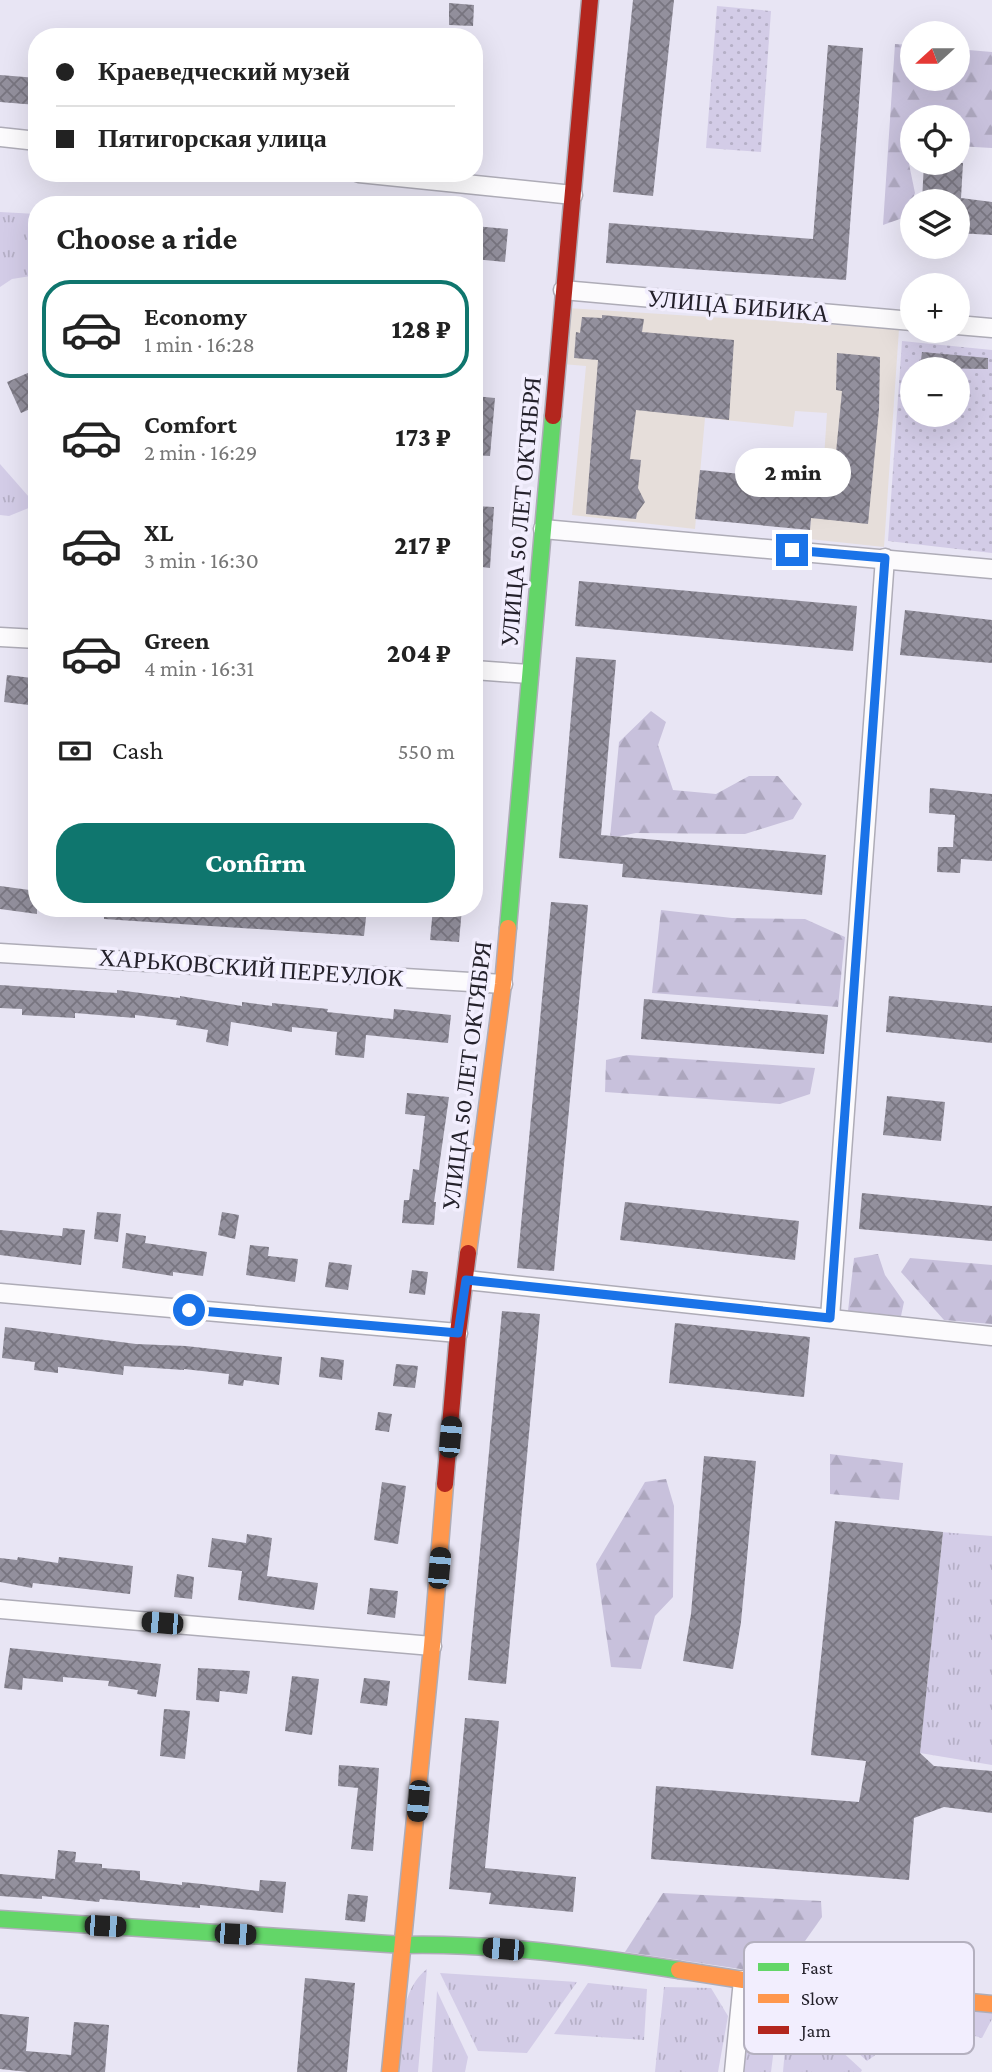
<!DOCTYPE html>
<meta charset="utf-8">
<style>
:root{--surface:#fff;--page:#f2f2f2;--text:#222;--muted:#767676;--line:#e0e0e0;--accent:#0f766e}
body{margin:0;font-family:"Crimson Pro",serif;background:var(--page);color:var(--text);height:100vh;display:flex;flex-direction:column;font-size:26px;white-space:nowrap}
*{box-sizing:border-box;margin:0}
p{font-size:23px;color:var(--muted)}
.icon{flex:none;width:38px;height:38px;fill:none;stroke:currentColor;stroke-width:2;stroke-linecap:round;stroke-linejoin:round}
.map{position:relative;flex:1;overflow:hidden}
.drawer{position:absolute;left:28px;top:196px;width:455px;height:721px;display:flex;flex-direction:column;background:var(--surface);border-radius:28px;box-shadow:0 7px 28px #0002}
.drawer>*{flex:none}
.top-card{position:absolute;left:28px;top:28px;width:455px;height:154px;border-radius:28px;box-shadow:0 7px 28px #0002;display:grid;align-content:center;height:154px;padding:0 28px;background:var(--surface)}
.needle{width:46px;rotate:249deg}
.controls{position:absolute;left:900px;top:21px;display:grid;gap:14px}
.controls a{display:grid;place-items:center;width:70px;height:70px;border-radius:50%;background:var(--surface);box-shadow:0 7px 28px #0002;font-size:35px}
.end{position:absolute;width:32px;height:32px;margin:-16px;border:9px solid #1a73e8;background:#fff;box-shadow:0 0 0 4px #fff}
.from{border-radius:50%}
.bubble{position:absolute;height:49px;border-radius:24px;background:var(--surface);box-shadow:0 7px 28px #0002;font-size:23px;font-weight:800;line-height:49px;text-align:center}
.car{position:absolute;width:21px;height:42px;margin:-21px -10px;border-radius:9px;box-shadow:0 0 5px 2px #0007;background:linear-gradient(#222 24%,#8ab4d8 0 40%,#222 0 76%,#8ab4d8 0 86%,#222 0)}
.top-card b{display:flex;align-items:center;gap:24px;height:66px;font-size:26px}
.top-card b+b{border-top:2px solid var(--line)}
.top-card i{width:18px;height:18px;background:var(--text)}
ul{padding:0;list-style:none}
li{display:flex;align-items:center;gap:21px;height:98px;margin:0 14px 10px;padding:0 14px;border:4px solid transparent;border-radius:28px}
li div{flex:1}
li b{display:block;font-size:26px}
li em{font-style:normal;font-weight:800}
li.active{border-color:var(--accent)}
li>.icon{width:63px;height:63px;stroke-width:1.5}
h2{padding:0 28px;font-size:32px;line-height:84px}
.pay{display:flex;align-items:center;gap:18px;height:77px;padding:0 28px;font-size:26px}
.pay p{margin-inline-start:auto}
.cta{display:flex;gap:14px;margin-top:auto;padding:14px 28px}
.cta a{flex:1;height:80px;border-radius:28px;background:var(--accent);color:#fff;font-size:28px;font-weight:800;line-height:80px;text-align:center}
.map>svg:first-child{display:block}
.commercial{fill:#e6deda}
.grass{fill:url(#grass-tufts)}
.forest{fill:url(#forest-firs)}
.park{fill:url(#park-dots);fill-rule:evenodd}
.building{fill:url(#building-cross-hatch)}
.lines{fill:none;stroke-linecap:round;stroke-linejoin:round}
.street-casing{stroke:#aeacb7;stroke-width:21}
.fast-casing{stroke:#aeacb7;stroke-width:19}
.slow-casing{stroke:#aeacb7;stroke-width:19}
.jam-casing{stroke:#aeacb7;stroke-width:19}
.street{stroke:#fcfbfd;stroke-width:18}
.fast{stroke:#63d668;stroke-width:16}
.slow{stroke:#ff974d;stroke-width:16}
.jam{stroke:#b3261e;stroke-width:16}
.route{stroke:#1a73e8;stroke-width:9}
.labels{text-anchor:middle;stroke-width:7;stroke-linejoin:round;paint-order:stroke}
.street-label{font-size:24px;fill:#24212b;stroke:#f2eefe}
.key{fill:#f2eefe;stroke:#b4b0bf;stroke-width:2}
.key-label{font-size:19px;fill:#24212b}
</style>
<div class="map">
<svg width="992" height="2072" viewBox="0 0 992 2072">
<defs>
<pattern id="grass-tufts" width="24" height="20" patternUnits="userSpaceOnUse" patternTransform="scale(1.75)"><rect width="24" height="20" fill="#d3cce7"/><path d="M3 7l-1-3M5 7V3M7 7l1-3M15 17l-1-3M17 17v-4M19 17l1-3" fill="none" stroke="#b5afc6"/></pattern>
<pattern id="forest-firs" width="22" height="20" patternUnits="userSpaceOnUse" patternTransform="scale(1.75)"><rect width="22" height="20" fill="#c8c1dc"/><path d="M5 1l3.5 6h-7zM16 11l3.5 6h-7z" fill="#aca6bd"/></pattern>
<pattern id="park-dots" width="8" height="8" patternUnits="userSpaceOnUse" patternTransform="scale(1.75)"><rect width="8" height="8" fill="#d3cce7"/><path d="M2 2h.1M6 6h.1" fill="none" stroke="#b5afc6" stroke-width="1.8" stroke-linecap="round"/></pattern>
<pattern id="building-cross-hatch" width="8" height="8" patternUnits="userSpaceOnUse" patternTransform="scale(1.75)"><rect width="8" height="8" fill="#93909d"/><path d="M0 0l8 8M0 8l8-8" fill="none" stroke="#787580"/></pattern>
</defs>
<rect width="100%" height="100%" fill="#e8e5f4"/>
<polygon class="commercial" points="567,308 899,329 884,547 809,539 811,518 820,518 827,413 795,411 793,427 705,418 695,529 572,515 586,366 562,364"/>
<g class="grass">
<polygon points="0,212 37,214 37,275 12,279 0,287"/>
<polygon points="0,465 0,464 36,505 9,516 0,515"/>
<polygon points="928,1531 992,1536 992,1765 920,1753 943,1533"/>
<path d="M 427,1969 L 418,2072 L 398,2072 C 402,2038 398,1991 427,1969 Z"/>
<polygon points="440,1973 577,1982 527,2053 478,2051"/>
<polygon points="588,1983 647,1989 644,2040 554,2034"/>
<polygon points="664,1987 711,1988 728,2016 718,2072 655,2072"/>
<polygon points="437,1991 468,2057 465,2072 432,2072"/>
<polygon points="781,1993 771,2072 739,2072 744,2015 767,1994"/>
<polygon points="793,1994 992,2013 992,2019 982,2038 953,2030 919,2037 885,2048 867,2061"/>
<polygon points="789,2003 862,2070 861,2072 783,2072"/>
</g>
<g class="forest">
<polygon points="895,44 912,45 912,79 957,79 957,49 992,52 992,148 957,146 957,117 912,117 912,160 909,164 915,193 912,201 911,215 883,225"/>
<polygon points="651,711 666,722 658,745 673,790 716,794 749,776 778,776 802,804 793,819 745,834 636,833 610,838 619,742"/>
<polygon points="661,910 732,918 805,919 845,937 838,1007 652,993"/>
<polygon points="628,1055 815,1068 810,1094 780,1104 605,1092 606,1060"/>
<polygon points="878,1254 885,1275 904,1302 901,1316 848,1311 854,1258"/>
<polygon points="910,1258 992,1265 992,1324 944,1320 901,1272"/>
<polygon points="830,1454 903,1463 899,1500 830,1494"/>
<polygon points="666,1479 674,1506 673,1597 655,1616 641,1669 611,1667 596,1564 645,1482"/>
<polygon points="663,1893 821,1901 822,1917 781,1975 625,1952"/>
</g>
<g class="park">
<polygon points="717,6 771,11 761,152 706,148"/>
<path d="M 902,341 L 992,350 L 992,553 L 888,541 ZM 912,369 L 957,369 L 957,415 L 912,415 Z"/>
</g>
<g class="building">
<polygon points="633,0 674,0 653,196 613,192"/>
<polygon points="449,3 474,5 473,26 449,25"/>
<polygon points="828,45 863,48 846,280 606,263 609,223 813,239"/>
<polygon points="0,75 37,78 37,105 0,102"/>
<polygon points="924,163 963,163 961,198 992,202 992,235 957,233 957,201 922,201"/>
<polygon points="474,226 508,229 505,262 474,259"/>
<polygon points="602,315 644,319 642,332 734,340 729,420 636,410 630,459 641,460 638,488 645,502 637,513 636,519 586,514 598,360 574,358 576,332 580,333 582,317 602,318"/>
<polygon points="922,352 988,358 988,369 920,368"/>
<polygon points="837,353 880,357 879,410 868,524 811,518 810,530 695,519 700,470 833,483 842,391 836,390"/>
<polygon points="37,369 37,406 21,413 7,382"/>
<polygon points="474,396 495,398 490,456 474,455"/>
<polygon points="474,506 494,507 490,568 474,566"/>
<polygon points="579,581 857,606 853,651 575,626"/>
<polygon points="905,610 992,620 992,663 900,655"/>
<polygon points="576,657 616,660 601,835 826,855 822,895 622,877 623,864 559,858"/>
<polygon points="7,675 32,678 29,705 4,702"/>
<polygon points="930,788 992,794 992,861 961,859 960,873 937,872 938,847 953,847 955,815 929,813"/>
<polygon points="0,886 37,891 37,914 0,909"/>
<polygon points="551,902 588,905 554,1271 517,1268"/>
<polygon points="104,908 302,908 348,912 348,908 367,908 364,936 104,919"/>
<polygon points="433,908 462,908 459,942 430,940"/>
<polygon points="0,985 117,993 117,990 180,998 180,996 242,1006 242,1002 272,1006 272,1003 328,1009 327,1012 393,1019 394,1009 451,1015 448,1043 366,1035 364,1058 335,1055 337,1032 292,1027 292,1032 231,1022 228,1046 206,1042 208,1030 176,1025 177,1020 135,1015 135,1018 75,1013 75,1018 22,1015 22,1009 0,1008"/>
<polygon points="889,996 992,1006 992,1043 886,1032"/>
<polygon points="644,999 828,1015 824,1054 641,1039"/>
<polygon points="407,1093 449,1097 434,1202 436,1202 434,1225 402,1223 404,1200 409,1200 413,1169 419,1170 425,1116 405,1114"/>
<polygon points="887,1096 945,1102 941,1141 883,1135"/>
<polygon points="862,1193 992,1206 992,1241 859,1229"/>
<polygon points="625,1202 799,1221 795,1260 620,1240"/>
<polygon points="97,1212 121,1214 118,1242 94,1239"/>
<polygon points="222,1212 239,1215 235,1239 218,1235"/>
<polygon points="63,1228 85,1230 81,1265 0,1255 0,1230 62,1236"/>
<polygon points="126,1233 146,1236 145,1243 207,1252 203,1276 173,1272 173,1276 122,1268"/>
<polygon points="250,1245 269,1247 268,1256 298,1259 295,1282 246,1275"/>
<polygon points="329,1262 352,1265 348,1290 325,1287"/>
<polygon points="412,1270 428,1272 425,1295 409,1293"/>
<polygon points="502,1311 540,1314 506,1684 468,1680"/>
<polygon points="675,1323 810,1337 804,1397 669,1383"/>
<polygon points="5,1327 136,1344 186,1346 282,1357 279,1385 244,1380 243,1386 228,1384 229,1374 184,1369 184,1370 124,1366 123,1375 58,1367 58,1373 34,1370 35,1362 2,1358"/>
<polygon points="321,1357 344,1360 342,1380 319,1377"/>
<polygon points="396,1364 418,1366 415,1388 393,1386"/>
<polygon points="378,1412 392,1414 389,1432 375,1430"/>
<polygon points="704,1456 756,1461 741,1622 733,1669 683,1661 691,1614"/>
<polygon points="382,1482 406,1486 398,1544 374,1540"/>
<polygon points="835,1521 943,1532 920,1753 934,1766 992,1771 992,1813 944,1807 914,1818 909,1880 651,1859 656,1786 859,1802 866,1761 811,1755"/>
<polygon points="247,1534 272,1538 267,1576 318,1583 314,1610 238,1600 242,1571 208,1567 212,1538 246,1543"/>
<polygon points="18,1557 58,1563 59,1557 133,1566 130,1594 33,1583 32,1588 0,1582 0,1558 17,1560"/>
<polygon points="177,1574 194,1577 192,1599 174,1597"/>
<polygon points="370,1588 398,1591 395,1618 367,1614"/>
<polygon points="10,1648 161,1664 156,1697 137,1694 138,1690 108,1686 109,1681 63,1677 63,1682 23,1678 22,1690 4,1688"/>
<polygon points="198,1668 250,1671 247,1694 220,1691 219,1702 196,1700"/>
<polygon points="292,1676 319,1679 312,1735 285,1731"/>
<polygon points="364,1678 390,1681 387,1706 360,1703"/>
<polygon points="164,1709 190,1711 185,1759 160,1756"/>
<polygon points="465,1718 499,1721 485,1868 576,1877 573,1912 489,1904 491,1893 449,1889"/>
<polygon points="339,1765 379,1768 373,1851 351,1849 358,1788 338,1786"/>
<polygon points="58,1850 76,1852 75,1862 102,1864 102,1868 140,1871 140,1880 182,1885 182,1882 202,1884 259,1891 260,1880 286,1882 283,1913 200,1905 200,1908 100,1899 99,1902 42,1896 42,1899 0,1896 0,1874 55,1879"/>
<polygon points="348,1894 368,1896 365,1922 345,1920"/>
<polygon points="305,1978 355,1983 347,2072 297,2072"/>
<polygon points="0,2014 29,2017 26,2051 71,2055 74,2022 109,2025 105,2072 28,2072 0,2069"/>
</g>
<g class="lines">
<defs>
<g id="street">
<polyline points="0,137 37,141"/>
<polyline points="359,173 573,195"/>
<polyline points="563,290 912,321"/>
<polyline points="957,325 992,328"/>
<polyline points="543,529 992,569"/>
<polyline points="0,637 37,639"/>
<polyline points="474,670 529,674"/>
<polyline points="0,953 503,984"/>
<polyline points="466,1280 992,1336"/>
<polyline points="0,1293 458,1333"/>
<polyline points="830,1318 885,558"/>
<polyline points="0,1609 432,1646"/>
<polyline points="734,2072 743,1980"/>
</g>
<g id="fast">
<polyline points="508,928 553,416"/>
<path d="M 0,1919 L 404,1945 C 496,1943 588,1956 679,1970"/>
</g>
<g id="slow">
<polyline points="468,1253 503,984 508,928"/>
<polyline points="679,1970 743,1980 992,2004"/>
<polyline points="390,2072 432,1646 445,1484"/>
</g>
<g id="jam">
<polyline points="553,416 590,0"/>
<polyline points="445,1484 458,1333 468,1253"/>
</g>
</defs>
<use href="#street" class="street-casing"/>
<use href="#fast" class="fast-casing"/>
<use href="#slow" class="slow-casing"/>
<use href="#jam" class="jam-casing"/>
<use href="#street" class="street"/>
<use href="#fast" class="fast"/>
<use href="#slow" class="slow"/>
<use href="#jam" class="jam"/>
</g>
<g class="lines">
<polyline class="route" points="189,1310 458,1333 466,1280 830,1318 885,558 792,550"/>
</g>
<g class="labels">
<g class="street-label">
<text transform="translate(738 306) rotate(5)" y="8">УЛИЦА БИБИКА</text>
<text transform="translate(521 512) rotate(-85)" y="8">УЛИЦА 50 ЛЕТ ОКТЯБРЯ</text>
<text transform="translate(251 968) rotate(4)" y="8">ХАРЬКОВСКИЙ ПЕРЕУЛОК</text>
<text transform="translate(467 1076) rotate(-83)" y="8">УЛИЦА 50 ЛЕТ ОКТЯБРЯ</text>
</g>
</g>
<rect x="744" y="1942" width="230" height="112" rx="10" class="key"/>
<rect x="758" y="1963" width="31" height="8" fill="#63d668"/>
<rect x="758" y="1994" width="31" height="9" fill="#ff974d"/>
<rect x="758" y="2026" width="31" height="8" fill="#b3261e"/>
<g class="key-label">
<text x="801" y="1974">Fast</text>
<text x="801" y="2005">Slow</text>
<text x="801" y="2037">Jam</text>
</g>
</svg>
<div class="controls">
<a><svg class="needle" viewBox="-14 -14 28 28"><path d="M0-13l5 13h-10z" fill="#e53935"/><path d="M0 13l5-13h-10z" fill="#767676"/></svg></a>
<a><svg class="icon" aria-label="locate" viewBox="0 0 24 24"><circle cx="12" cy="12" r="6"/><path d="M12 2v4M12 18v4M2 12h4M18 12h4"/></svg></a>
<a><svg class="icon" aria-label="layers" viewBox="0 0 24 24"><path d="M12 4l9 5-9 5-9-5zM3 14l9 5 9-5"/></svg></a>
<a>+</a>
<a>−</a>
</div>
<i class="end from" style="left:189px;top:1310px"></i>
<i class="end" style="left:792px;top:550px"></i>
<div class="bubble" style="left:735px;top:448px;width:116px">2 min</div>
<i class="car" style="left:450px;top:1437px;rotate:5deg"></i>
<i class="car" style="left:439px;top:1568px;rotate:5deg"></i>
<i class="car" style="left:162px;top:1623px;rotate:275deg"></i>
<i class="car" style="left:418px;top:1801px;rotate:185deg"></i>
<i class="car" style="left:105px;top:1926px;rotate:93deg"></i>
<i class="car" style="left:235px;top:1934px;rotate:93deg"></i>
<i class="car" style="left:503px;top:1949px;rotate:275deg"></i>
<div class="top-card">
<b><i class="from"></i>Краеведческий музей</b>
<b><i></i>Пятигорская улица</b>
</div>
<section class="drawer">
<h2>Choose a ride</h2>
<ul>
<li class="active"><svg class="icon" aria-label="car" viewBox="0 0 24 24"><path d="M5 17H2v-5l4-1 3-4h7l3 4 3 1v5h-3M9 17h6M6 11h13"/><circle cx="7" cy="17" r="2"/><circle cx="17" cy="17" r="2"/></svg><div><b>Economy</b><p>1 min · 16:28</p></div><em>128 ₽</em></li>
<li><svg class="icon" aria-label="car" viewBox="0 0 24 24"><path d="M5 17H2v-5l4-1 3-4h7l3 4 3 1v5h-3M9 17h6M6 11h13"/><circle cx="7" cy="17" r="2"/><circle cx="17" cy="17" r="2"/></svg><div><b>Comfort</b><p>2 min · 16:29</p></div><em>173 ₽</em></li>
<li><svg class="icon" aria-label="car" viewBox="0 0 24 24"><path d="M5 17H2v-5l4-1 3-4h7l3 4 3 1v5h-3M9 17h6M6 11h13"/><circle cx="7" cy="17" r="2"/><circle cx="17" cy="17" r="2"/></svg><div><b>XL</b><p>3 min · 16:30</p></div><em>217 ₽</em></li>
<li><svg class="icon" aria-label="car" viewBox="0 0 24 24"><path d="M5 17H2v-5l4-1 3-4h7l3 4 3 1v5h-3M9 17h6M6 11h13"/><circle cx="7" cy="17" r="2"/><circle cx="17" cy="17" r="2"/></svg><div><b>Green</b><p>4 min · 16:31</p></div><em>204 ₽</em></li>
</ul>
<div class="pay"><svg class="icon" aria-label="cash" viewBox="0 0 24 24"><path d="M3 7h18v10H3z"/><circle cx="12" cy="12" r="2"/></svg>Cash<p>550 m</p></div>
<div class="cta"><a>Confirm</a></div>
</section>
</div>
